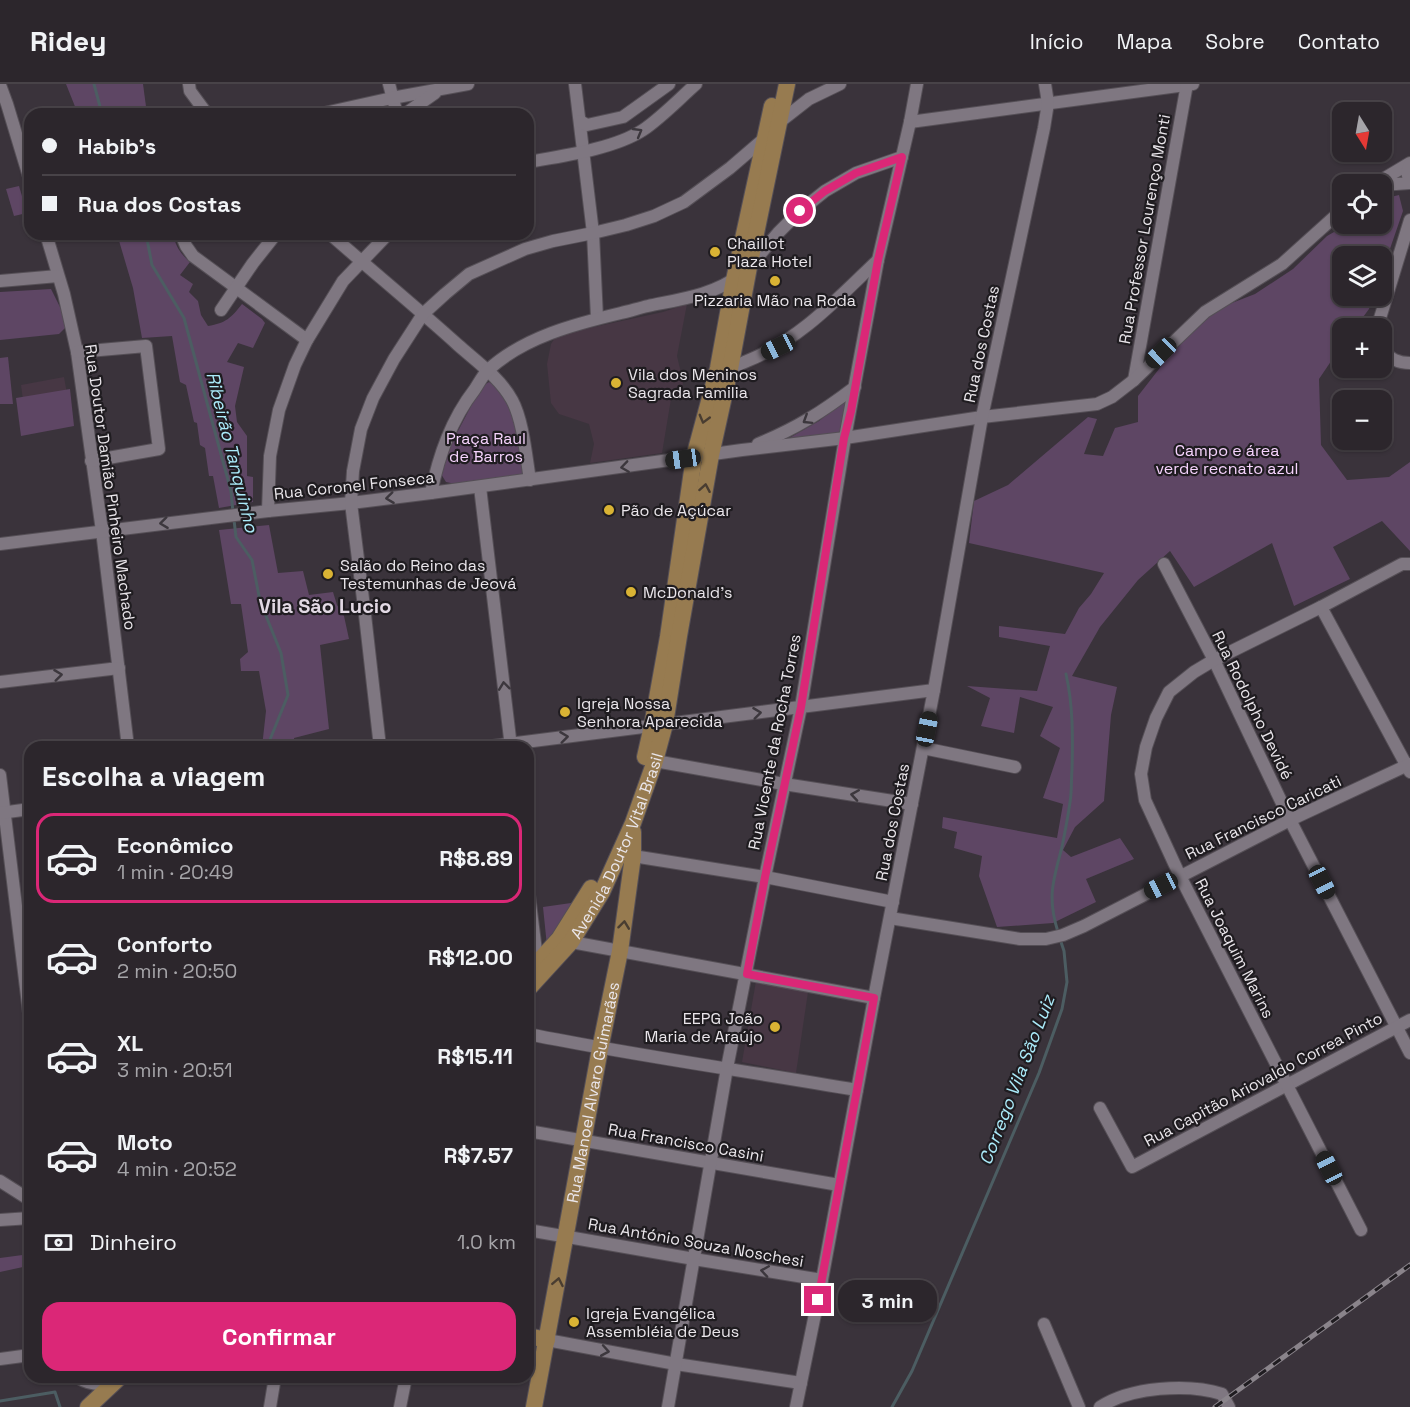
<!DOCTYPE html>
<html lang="pt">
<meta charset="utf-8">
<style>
:root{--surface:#2c262c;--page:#342e34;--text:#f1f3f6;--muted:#a6a5a9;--line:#484348;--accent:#db2777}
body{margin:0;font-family:"Space Grotesk",sans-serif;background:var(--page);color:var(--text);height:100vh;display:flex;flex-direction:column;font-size:22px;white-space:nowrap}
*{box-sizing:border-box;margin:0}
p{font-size:20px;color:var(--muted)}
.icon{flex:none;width:33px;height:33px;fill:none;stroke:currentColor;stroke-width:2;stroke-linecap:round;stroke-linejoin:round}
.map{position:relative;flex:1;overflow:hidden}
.sheet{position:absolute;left:24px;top:657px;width:510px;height:642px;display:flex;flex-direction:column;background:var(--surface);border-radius:18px;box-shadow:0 2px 4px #0004,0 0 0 2px var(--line)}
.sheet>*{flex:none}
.guide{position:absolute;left:24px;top:24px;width:510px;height:132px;border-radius:18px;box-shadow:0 2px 4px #0004,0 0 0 2px var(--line);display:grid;align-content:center;height:132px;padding:0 18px;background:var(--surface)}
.needle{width:39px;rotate:169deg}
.fabs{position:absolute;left:1332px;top:18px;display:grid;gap:12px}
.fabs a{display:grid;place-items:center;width:60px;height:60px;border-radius:12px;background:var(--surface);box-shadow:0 2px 4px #0004,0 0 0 2px var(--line);font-size:30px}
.end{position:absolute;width:27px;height:27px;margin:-14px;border:8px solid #db2777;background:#fff;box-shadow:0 0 0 3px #fff}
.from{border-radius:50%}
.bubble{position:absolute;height:42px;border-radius:18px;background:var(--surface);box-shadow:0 2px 4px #0004,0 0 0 2px var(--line);font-size:20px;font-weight:800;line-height:42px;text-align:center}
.car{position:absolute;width:18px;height:36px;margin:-18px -9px;border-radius:8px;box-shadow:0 0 4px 2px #0007;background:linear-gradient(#222 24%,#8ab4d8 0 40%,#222 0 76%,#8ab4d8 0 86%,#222 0)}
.guide b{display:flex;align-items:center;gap:21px;height:57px;font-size:22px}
.guide b+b{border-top:2px solid var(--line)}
.guide i{width:15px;height:15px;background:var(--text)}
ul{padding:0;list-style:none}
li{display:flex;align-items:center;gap:18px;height:90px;margin:0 12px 9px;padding:0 6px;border:3px solid transparent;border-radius:18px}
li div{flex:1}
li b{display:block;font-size:22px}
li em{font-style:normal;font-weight:800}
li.active{border-color:var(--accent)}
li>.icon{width:54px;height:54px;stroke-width:1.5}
h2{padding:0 18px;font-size:27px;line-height:72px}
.pay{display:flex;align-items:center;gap:15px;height:66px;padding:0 18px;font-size:22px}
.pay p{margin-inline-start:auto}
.action{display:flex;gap:12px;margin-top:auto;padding:12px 18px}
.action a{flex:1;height:69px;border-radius:18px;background:var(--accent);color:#fff;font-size:24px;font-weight:800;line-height:69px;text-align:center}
header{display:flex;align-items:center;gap:36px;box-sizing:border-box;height:84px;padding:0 30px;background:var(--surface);border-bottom:2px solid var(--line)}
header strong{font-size:28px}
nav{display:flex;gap:33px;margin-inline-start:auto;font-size:21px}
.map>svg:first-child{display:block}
.education{fill:#473744}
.green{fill:#5e4664}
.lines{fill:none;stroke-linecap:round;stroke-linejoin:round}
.stream{stroke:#4c5d62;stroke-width:3}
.minor-casing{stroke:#554f56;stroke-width:14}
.major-casing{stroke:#554f56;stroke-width:18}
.minor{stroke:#7f7781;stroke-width:12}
.major{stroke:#977b50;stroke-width:16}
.rail-casing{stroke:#8a848b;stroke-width:5}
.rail{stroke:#1f1c20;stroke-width:3;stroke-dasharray:9;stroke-linecap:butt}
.oneway{stroke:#3c373d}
.oneway2{stroke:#493d31}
.route{stroke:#db2777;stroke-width:8}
.poi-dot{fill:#d9b334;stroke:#1f1c20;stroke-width:2}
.labels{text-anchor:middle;stroke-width:4.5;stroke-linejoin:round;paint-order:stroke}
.street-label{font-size:16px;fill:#eae6eb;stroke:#1f1c20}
.poi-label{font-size:16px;fill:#eae6eb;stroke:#1f1c20;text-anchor:start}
.park-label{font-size:16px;fill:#f7d4fe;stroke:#1f1c20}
.water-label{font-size:18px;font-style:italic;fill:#abebfa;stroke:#1f1c20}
.quarter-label{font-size:20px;font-weight:bold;fill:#e2d9e4;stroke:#1f1c20}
</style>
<header>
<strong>Ridey</strong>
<nav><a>Início</a><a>Mapa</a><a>Sobre</a><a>Contato</a></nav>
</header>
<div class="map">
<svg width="1410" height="1323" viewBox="0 0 1410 1323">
<rect width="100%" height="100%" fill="#3a333b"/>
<g class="education">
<polygon points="687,220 677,272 683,297 682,312 672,309 662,369 590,379 594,360 589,340 559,330 551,319 547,280 551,260 557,251 663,228"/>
<polygon points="64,293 68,315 23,316 21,301"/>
<polygon points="756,897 808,908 796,989 742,978"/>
</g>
<g class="green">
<polygon points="66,0 143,0 147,30 78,30"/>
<polygon points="19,102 27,129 14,132 6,105"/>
<polygon points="1399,111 1403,127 1382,188 1382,172 1342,172 1342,212 1373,212 1369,225 1355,244 1342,244 1342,261 1319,295 1321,361 1347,396 1389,393 1410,378 1410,467 1382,437 1333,463 1350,495 1294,522 1272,459 1194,503 1170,467 1138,496 1100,543 1072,592 1117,603 1111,631 1104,717 1075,743 1063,766 1071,773 1120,754 1134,775 1086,795 1096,818 1053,839 997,843 979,792 982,772 954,764 957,748 942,744 943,733 1057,754 1063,720 1043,714 1060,664 1040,652 1053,623 1020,613 1014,649 981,642 990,614 967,602 1037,607 1050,562 999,553 999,542 1065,550 1079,524 1091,510 1104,489 969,459 974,417 1008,401 1088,333 1097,335 1084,370 1103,372 1115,344 1138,338 1138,312 1201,231 1255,210 1293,185 1327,152 1348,140 1382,140 1382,115"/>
<path d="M 117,150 L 173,150 C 176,163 180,169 190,178 L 180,191 L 193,200 L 189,208 L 198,217 L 201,231 L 208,242 C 226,239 231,234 242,220 L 262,235 L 265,239 L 253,264 L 238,259 L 227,278 L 244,283 L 235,322 L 237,338 L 247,352 L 247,392 L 253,393 L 253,418 L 219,424 L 213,392 L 209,392 L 205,364 L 200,361 L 197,339 L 194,338 L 186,301 L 180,298 L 172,252 L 142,254 L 133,204 Z"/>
<polygon points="51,205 65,233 65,244 59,250 0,256 0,208"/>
<polygon points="8,273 13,320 0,320 0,274"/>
<path d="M 489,298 C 520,316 519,361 523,392 L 460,401 L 446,398 L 441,390 L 448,366 L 481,303 Z"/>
<polygon points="70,305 74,342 21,352 16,314"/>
<polygon points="847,314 841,349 790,357 791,353 819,337"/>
<polygon points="269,441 278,489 303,487 309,511 333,508 337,521 344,532 349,555 320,561 329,645 294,654 295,663 262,663 266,627 259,587 241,587 240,575 248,568 241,520 231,520 219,446"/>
<polygon points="578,818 547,862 543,823"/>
<polygon points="30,1170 30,1186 23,1183 0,1188 0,1174"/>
</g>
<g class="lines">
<g class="stream">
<polyline points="94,0 102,30"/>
<polyline points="146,150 152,181 184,234 231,407 233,429"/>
<polyline points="234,436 236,453 252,476 260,517 281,569 288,611 267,663"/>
<path d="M 1058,848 C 1047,813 1053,797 1062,763 C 1065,748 1068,733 1070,718 C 1072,707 1071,696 1072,686 C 1073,653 1073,621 1066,590"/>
<polyline points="0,1317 55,1308 60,1323"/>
<polyline points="892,1323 912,1287 1039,989 1062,925 1067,898 1064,867 1060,855"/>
</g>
<defs>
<g id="minor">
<polyline points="189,0 190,7 207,30"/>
<polyline points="389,0 397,30"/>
<polyline points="575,0 593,149 597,234"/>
<polyline points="0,1 7,20 30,96"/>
<polyline points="320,30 392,14 468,0"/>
<polyline points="405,30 435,9"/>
<polyline points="580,37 587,41 623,33 669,0"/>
<polyline points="910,38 1193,0"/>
<polyline points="777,40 809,15 840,0"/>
<path d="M 528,78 C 562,72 614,65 643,46 C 662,33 679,15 696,0"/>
<polyline points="1375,100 1410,79"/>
<polyline points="1382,101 1410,99 1407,88 1410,80"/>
<polyline points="46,150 64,210 77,268 102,447 128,663"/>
<polyline points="181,150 186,162 193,172 307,256"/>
<path d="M 330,150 C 372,187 416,223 458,261 C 476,277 500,294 512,316 C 523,336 526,372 530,396"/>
<polyline points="751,181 778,149 800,127 825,107 856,89 902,73"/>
<polyline points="0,197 58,192"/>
<polyline points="221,226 253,179 276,150"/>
<polyline points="1377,244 1410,136"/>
<path d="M 1382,266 C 1390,275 1398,279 1410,279"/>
<polyline points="77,268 146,262 159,365 91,377"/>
<path d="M 726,284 C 733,284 740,280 747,277 C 801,255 837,215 878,176"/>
<polyline points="1134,296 1187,0"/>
<path d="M 758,360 C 797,344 822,328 855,303"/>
<polyline points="480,403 511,663"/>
<path d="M 431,409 C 439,371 451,336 475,305 C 479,299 483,291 488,286 C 524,253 575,240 621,229 C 630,227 639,224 648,222 C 676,216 715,211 738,192"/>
<polyline points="268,427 270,372 279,326 295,281 307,256 343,197 388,150"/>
<polyline points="0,460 268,427 351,419 431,409 742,366 845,354 982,333 1097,320 1112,313 1134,296 1205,228 1282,180 1342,126"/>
<polyline points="1164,480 1214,576 1290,736 1410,969"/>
<polyline points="1321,523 1410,688"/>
<polyline points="0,598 119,584"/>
<polyline points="380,663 365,531 351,419 353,387 361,345 373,314 394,275 423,230 445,210 469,190 525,165 553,157 593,149 626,141 654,132 684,118 730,84 766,53"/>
<polyline points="485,663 934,606"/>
<polyline points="923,664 1015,683"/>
<polyline points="655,677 784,700 912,720"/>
<polyline points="0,691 30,937"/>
<polyline points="0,729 30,725"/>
<polyline points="633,772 765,793 893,818"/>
<polyline points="528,803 538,883"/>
<polyline points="890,834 1020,855 1046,855 1063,851 1084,842 1290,736 1410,680"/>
<polyline points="566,857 874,914"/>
<path d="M 528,950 C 637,972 747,987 857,1006"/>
<polyline points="1100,1024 1132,1083 1410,936"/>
<polyline points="528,1047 839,1101"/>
<polyline points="0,1097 30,1116"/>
<polyline points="0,1136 30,1134"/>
<polyline points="528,1146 694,1175 822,1196"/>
<polyline points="1361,1146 1180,792 1145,716 1141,690 1146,663 1156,634 1169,608 1194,588 1214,576 1321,523 1402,480 1410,480"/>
<polyline points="1044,1240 1079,1323"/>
<polyline points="547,1256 676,1280 801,1299"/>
<polyline points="0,1275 30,1271"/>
<path d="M 77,1293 C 88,1300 101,1302 114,1298"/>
<polyline points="270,1323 275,1293"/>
<polyline points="400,1323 406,1293"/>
<polyline points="668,1323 727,984 765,793 801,623 845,354 878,176 910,38 917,0"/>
<polyline points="796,1323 822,1196 874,914 934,606 982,333 1044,44 1048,19 1045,0"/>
<path d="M 1100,1323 C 1130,1303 1188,1299 1222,1310 L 1229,1323"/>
</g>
<g id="major">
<polyline points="645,673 652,642 668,553 694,373 718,284 734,196 772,22"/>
<polyline points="528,889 559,855 591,804"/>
<path id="s1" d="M 528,905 L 571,858 L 602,808 L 633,739 L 655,677 L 665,640 L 679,552 L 711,371 L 730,285 L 749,183 L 787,0"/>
<polyline points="528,1252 547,1256"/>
<polyline points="88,1323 120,1293"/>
<path id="s2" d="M 534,1323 L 600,965 L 620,867 L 633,772 L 633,748"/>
</g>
</defs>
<use href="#minor" class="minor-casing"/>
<use href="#major" class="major-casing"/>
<use href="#minor" class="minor"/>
<use href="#major" class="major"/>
<defs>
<polyline id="rail" points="1215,1323 1410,1181"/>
</defs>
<use href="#rail" class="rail-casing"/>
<use href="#rail" class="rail"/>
</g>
<defs><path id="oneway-chevron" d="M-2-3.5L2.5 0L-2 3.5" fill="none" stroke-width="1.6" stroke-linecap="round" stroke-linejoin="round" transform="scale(1.5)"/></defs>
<g class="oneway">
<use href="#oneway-chevron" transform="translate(638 48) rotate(-30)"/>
<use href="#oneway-chevron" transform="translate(807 336) rotate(148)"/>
<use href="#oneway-chevron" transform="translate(625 383) rotate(172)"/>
<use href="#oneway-chevron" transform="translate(390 414) rotate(173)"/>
<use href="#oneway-chevron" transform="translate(164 439) rotate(173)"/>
<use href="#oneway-chevron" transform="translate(58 591) rotate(-7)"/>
<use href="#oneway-chevron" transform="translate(504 602) rotate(-97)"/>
<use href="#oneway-chevron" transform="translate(757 629) rotate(-7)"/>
<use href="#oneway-chevron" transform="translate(564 653) rotate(-7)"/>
<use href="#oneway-chevron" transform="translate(855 711) rotate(-171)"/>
<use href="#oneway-chevron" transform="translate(765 1187) rotate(-171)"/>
<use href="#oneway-chevron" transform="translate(605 1267) rotate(10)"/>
</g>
<g class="oneway2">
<use href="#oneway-chevron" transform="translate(704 335) rotate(105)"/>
<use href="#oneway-chevron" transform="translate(705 404) rotate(-80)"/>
<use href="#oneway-chevron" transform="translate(624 841) rotate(-83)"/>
<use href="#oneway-chevron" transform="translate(558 1198) rotate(-79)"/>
</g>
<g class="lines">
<polyline class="route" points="800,127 825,107 856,89 902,73 878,176 851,327 844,354 801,623 765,793 747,890 874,914 818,1216"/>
</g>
<g class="poi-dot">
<circle cx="715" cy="168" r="6"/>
<circle cx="775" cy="197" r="6"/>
<circle cx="616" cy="299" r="6"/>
<circle cx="609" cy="426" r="6"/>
<circle cx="328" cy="490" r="6"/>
<circle cx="631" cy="508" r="6"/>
<circle cx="565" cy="628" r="6"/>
<circle cx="775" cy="943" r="6"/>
<circle cx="574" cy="1238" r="6"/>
</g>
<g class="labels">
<g class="street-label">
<text transform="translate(1144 145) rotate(-80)" y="6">Rua Professor Lourenço Monti</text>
<text transform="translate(981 260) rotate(-78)" y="6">Rua dos Costas</text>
<text transform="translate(354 401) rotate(-6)" y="6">Rua Coronel Fonseca</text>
<text transform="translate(111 403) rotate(82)" y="6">Rua Doutor Damião Pinheiro Machado</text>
<text transform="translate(1253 621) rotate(64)" y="6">Rua Rodolpho Devidé</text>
<text transform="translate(774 658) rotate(-79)" y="6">Rua Vicente da Rocha Torres</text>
<text transform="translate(1263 733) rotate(-26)" y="6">Rua Francisco Caricati</text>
<text transform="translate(892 738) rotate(-79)" y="6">Rua dos Costas</text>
<text dy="6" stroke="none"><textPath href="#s1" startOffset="171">Avenida Doutor Vital Brasil</textPath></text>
<text transform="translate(1235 864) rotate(63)" y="6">Rua Joaquim Marins</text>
<text transform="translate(1263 995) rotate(-28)" y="6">Rua Capitão Ariovaldo Correa Pinto</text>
<text dy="6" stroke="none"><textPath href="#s2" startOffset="320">Rua Manoel Alvaro Guimarães</textPath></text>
<text transform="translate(686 1058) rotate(10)" y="6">Rua Francisco Casini</text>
<text transform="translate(696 1158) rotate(10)" y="6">Rua António Souza Noschesi</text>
</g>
<g class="poi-label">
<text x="727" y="165">Chaillot<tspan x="727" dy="18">Plaza Hotel</tspan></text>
<text x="775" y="222" text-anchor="middle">Pizzaria Mão na Roda</text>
<text x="628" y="296">Vila dos Meninos<tspan x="628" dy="18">Sagrada Familia</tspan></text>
<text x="621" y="432">Pão de Açúcar</text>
<text x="340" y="487">Salão do Reino das<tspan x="340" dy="18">Testemunhas de Jeová</tspan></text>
<text x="643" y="514">McDonald's</text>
<text x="577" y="625">Igreja Nossa<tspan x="577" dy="18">Senhora Aparecida</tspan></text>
<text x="763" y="940" text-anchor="end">EEPG João<tspan x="763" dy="18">Maria de Araújo</tspan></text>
<text x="586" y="1235">Igreja Evangélica<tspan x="586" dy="18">Assembléia de Deus</tspan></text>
</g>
<g class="park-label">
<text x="486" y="360">Praça Raul<tspan x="486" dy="18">de Barros</tspan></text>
<text x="1227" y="372">Campo e área<tspan x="1227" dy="18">verde recnato azul</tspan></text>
</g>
<g class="water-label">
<text transform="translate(232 368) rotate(76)" y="6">Ribeirão Tanquinho</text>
<text transform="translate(1017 996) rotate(-69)" y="6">Corrego Vila São Luiz</text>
</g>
<g class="quarter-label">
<text x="325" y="529">Vila São Lucio</text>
</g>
</g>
</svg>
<div class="fabs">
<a><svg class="needle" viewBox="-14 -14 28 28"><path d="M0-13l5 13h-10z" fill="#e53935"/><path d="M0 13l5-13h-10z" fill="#a6a5a9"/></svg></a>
<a><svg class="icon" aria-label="locate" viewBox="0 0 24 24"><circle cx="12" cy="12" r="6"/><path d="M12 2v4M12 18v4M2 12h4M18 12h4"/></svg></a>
<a><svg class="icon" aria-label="layers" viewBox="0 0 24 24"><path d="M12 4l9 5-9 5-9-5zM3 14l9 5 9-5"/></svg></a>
<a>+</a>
<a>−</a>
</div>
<i class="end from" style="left:800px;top:127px"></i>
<i class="end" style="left:818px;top:1216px"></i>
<div class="bubble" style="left:838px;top:1196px;width:99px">3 min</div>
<i class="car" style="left:778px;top:263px;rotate:244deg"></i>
<i class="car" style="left:1161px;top:269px;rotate:226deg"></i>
<i class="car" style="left:683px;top:375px;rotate:262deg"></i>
<i class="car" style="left:927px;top:645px;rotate:11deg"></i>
<i class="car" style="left:1322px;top:798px;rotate:153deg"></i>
<i class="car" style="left:1161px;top:802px;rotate:243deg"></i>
<i class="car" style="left:1329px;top:1084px;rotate:333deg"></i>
<div class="guide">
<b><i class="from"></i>Habib's</b>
<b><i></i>Rua dos Costas</b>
</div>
<section class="sheet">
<h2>Escolha a viagem</h2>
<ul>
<li class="active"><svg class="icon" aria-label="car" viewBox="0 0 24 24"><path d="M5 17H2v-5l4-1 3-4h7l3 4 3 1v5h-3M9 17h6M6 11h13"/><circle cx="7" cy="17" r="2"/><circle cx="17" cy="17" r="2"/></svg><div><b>Econômico</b><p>1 min · 20:49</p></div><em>R$8.89</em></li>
<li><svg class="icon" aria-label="car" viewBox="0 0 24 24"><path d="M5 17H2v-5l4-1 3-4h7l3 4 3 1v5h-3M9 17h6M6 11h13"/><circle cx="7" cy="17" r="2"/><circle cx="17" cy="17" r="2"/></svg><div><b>Conforto</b><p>2 min · 20:50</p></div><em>R$12.00</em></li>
<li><svg class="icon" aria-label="car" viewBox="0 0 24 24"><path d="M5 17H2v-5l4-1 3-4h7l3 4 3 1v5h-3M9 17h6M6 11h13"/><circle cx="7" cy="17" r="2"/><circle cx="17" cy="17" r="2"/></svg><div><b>XL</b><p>3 min · 20:51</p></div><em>R$15.11</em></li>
<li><svg class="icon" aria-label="car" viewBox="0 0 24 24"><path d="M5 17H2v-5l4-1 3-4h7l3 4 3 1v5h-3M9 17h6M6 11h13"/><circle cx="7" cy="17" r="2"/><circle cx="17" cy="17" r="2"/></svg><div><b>Moto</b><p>4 min · 20:52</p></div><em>R$7.57</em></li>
</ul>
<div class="pay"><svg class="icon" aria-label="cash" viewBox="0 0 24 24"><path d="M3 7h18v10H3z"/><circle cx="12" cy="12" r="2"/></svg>Dinheiro<p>1.0 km</p></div>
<div class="action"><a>Confirmar</a></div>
</section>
</div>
